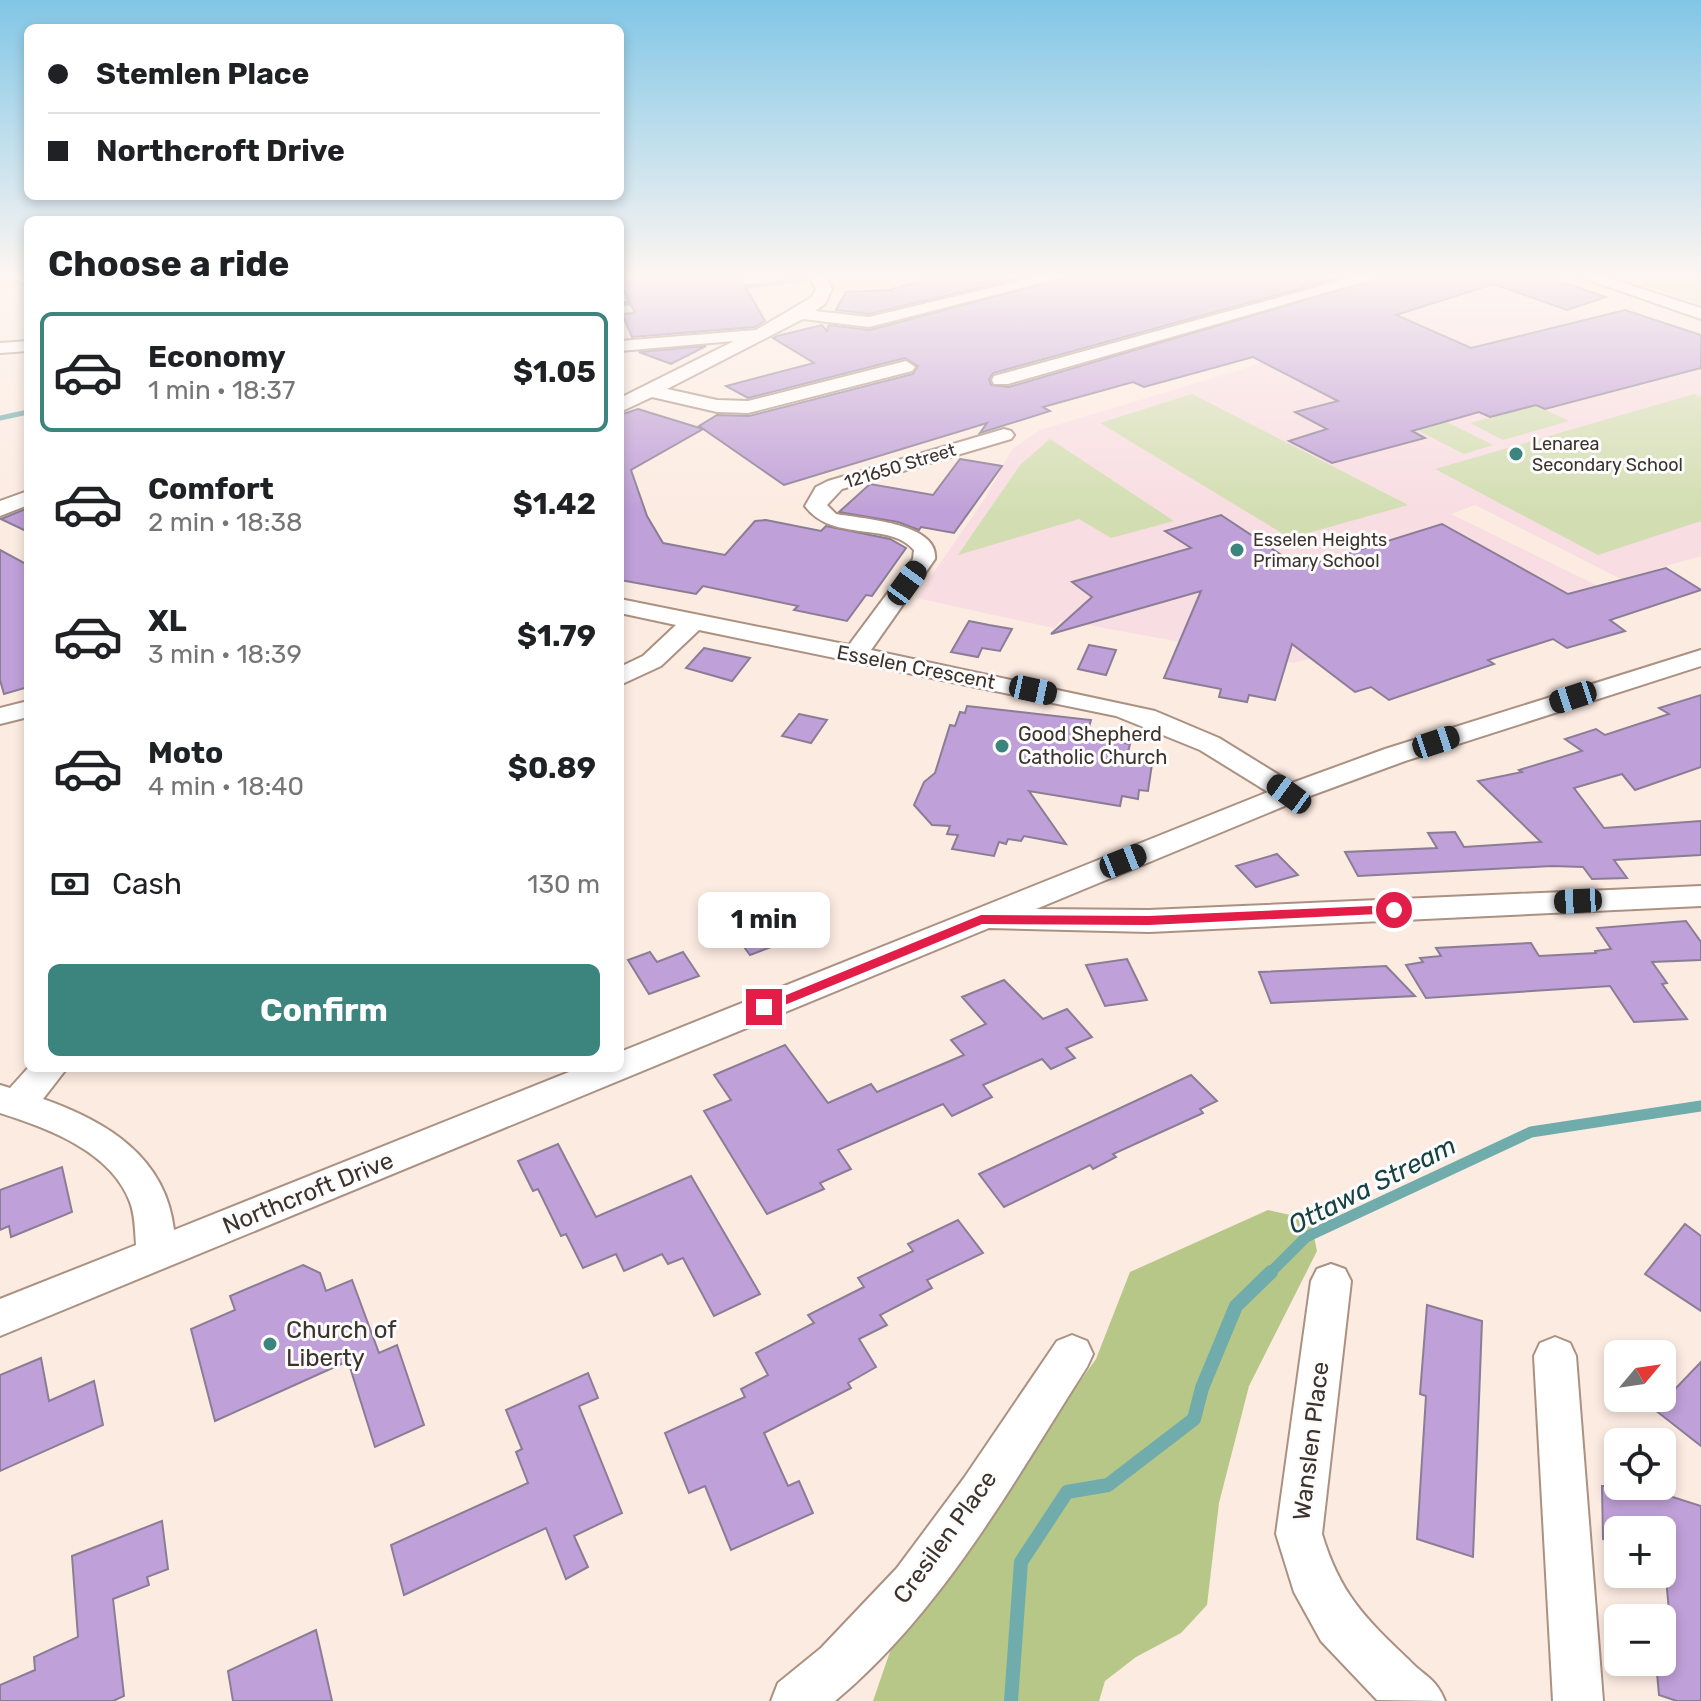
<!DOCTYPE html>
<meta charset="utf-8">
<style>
:root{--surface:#fff;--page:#f6f6f6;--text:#202124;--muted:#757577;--line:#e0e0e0;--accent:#3c847e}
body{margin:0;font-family:Rubik,sans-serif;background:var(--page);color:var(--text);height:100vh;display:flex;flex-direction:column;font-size:30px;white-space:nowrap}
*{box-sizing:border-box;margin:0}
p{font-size:26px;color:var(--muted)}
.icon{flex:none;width:44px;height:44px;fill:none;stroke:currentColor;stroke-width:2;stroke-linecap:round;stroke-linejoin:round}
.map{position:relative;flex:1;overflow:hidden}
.details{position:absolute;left:24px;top:216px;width:600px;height:856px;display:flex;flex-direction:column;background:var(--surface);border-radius:12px;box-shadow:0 4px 12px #0003}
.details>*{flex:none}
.hud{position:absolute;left:24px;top:24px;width:600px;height:176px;border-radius:12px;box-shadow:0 4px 12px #0003;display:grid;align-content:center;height:176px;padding:0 24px;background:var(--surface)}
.needle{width:52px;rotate:61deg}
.fabs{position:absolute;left:1604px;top:1340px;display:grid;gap:16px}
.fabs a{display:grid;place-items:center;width:72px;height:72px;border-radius:12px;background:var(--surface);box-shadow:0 4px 12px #0003;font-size:40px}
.end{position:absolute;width:36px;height:36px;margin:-18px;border:10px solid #e11d48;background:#fff;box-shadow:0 0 0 4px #fff}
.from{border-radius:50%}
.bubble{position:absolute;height:56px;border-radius:12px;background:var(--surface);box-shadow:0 4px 12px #0003;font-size:26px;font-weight:700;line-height:56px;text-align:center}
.car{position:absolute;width:24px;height:48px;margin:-24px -12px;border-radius:10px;box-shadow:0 0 6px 2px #0007;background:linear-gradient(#222 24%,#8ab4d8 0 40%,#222 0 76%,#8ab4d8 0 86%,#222 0)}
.hud b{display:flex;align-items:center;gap:28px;height:76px;font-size:30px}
.hud b+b{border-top:2px solid var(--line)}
.hud i{width:20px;height:20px;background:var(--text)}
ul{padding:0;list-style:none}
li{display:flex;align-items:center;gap:24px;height:120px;margin:0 16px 12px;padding:0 8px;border:4px solid transparent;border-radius:12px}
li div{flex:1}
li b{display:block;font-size:30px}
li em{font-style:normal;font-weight:700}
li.current{border-color:var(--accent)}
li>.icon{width:72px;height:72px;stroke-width:1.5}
h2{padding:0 24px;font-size:36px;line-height:96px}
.pay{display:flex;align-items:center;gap:20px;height:88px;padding:0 24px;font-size:30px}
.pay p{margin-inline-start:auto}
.action{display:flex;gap:16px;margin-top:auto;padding:16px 24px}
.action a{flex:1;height:92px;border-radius:12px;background:var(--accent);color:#fff;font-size:32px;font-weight:700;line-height:92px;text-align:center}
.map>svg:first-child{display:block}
.education{fill:#f8dde2}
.green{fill:#d2deb2}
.forest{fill:#b6c788}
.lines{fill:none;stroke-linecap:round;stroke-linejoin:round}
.stream-far2{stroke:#70acab;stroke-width:5}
.stream-far1{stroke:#70acab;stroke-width:11}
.stream{stroke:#70acab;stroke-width:14}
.building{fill:#bfa0d8;stroke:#8a7d95;stroke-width:2}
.minor-casing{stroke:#ab9182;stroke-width:4}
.minor{fill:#fff;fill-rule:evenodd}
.route{fill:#e11d48}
.poi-dot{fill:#3c847e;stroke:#fcfcfc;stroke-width:3}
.labels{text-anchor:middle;stroke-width:6;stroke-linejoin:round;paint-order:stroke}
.far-poi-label{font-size:18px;fill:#3d322c;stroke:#fcfcfc;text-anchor:start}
.far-street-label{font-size:18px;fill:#3d322c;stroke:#fcfcfc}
.street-label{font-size:20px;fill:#3d322c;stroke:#fcfcfc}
.poi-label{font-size:20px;fill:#3d322c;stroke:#fcfcfc;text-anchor:start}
.near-street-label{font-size:24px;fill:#3d322c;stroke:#fcfcfc}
.near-poi-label{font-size:24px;fill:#3d322c;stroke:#fcfcfc;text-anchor:start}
.near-water-label{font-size:26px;font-style:italic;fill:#174243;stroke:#fcfcfc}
</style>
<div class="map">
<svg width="1701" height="1701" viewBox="0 0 1701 1701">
<rect width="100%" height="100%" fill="#fcebe1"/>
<polygon class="education" points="1496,286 1701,358 1701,556 1621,579 1475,505 1451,514 1598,586 1293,663 1061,620 1054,628 916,598 986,497 1012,449 1040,430 1246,368 1323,337"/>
<g class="green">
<polygon points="1608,274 1701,274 1701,304"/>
<polygon points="1192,394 1408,505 1290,538 1100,423"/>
<polygon points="1694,394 1701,397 1701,521 1598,555 1435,469"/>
<polygon points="1535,405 1569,421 1503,440 1470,423"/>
<polygon points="1422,410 1493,445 1464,454 1394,418"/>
<polygon points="1050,439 1174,521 1111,538 1079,519 958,555 1020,465"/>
</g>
<polygon class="forest" points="1268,1210 1290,1215 1312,1227 1317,1251 1249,1386 1219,1503 1207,1605 1181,1633 1136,1657 1105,1681 1099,1701 873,1701 894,1640 1096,1359 1130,1272"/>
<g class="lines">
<g class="stream-far2">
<polyline points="832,275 843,274"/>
<polyline points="734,288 806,279"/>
<polyline points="620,304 640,302"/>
<polyline points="0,418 28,412"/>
</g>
<polyline class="stream-far1" points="1269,1274 1306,1237 1531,1132 1701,1106"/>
<polyline class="stream" points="1011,1701 1021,1562 1067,1492 1108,1485 1194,1419 1202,1388 1236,1306 1271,1272"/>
</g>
<g class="building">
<polygon points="620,274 738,274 765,321 755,327 632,337 622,314 635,313 620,283"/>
<polygon points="946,274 1036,274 869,314 836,310 846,292 889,290"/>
<polygon points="1079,274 1353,274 993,373 989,379 991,385 1009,387 1393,274 1538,274 1606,297 1567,310 1494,284 1396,315 1471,348 1625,310 1701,335 1701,368 1545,409 1536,405 1490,417 1479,412 1412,431 1425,438 1332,463 1289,441 1327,429 1295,412 1338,401 1253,357 1144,387 1133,382 1043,407 1050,411 980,433 987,423 784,485 699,426 717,415 749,416 913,374 918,366 905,358 748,398 726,386 814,363 773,338 777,336 822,325 827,331 829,325 870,330"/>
<polygon points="706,346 671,364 639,352"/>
<polygon points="638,409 703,429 631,470 647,516 663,543 725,555 755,521 766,520 821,531 826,526 890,539 906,548 872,596 866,595 847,621 794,610 798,606 703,586 696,594 620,580 620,415"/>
<polygon points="960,459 1002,466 954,533 921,527 919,530 898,522 839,512 870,484 933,495"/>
<polygon points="28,508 28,532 1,519"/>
<polygon points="1221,515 1301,568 1442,524 1568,594 1666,568 1701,590 1610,620 1625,631 1567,648 1553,639 1488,660 1494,664 1389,700 1371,687 1355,692 1292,644 1275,700 1249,695 1247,702 1219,697 1221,689 1164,678 1201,591 1051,634 1092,597 1072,582 1191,548 1165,531"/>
<polygon points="0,550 28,565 28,687 4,694 0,680"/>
<polygon points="969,621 989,625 1012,629 1000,651 982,648 978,657 951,652"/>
<polygon points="1089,645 1116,650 1106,675 1078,669"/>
<polygon points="704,648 750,658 732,681 686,668"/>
<polygon points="1701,695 1701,767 1635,790 1622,774 1574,788 1604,828 1701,821 1701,855 1614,860 1627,878 1592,879 1583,867 1552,866 1358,876 1345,852 1437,848 1428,833 1455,832 1464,847 1541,842 1478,781 1522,772 1519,770 1582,751 1565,739 1596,729 1605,735 1669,714 1659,708"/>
<polygon points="967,706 1091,720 1086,737 1130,744 1126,760 1152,764 1148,791 1139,790 1138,799 1122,796 1120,806 1029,791 1066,844 1024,836 1021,841 1008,839 1006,844 999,842 994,856 952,849 958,835 947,834 950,826 932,825 914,805 924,782 935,773 950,725 955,726 960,712 965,713"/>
<polygon points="799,714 827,720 811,743 782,736"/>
<polygon points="1277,854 1298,875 1256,887 1236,866"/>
<polygon points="780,914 797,937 750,955 733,932"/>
<polygon points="1686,921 1701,942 1701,960 1652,962 1667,983 1662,984 1687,1019 1634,1022 1610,986 1426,998 1406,965 1423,962 1420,958 1441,956 1436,948 1531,943 1539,956 1596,953 1595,951 1611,949 1597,928"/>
<polygon points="650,952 657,962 683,952 699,976 649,994 628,960"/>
<polygon points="1127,959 1147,1000 1105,1006 1086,965"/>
<polygon points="1386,966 1415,996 1271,1003 1259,972"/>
<polygon points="1004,980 1043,1019 1067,1009 1092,1037 1066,1048 1075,1058 1051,1069 1042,1059 983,1085 992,1097 952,1116 943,1104 838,1150 851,1169 820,1183 824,1189 767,1214 704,1111 731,1100 714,1075 785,1045 828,1103 871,1084 877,1092 964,1055 951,1040 986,1024 962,997"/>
<polygon points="1191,1075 1217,1101 1200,1109 1203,1113 1113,1154 1116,1157 1093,1169 1090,1165 1004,1207 979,1174"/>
<polygon points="558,1144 596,1217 691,1176 760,1294 714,1316 683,1258 668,1264 662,1254 624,1271 616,1254 583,1268 566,1234 561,1236 538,1189 533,1191 518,1161"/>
<polygon points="62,1167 72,1212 11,1237 9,1226 0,1230 0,1190"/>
<polygon points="958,1220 983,1253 927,1280 932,1288 880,1315 887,1325 859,1339 876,1367 848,1383 851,1388 764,1433 788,1486 799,1481 813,1513 731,1550 705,1486 689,1493 665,1433 745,1397 741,1389 768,1375 756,1353 814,1323 808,1315 864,1287 858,1278 913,1251 908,1244"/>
<polygon points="1685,1224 1701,1236 1701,1311 1645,1274"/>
<polygon points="303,1265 320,1273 326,1291 352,1280 379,1353 397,1345 424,1425 375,1447 348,1361 215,1421 191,1329 235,1310 230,1296"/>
<polygon points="1427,1305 1482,1321 1473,1557 1417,1539 1426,1396 1420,1394"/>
<polygon points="41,1358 49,1401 94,1381 103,1425 0,1471 0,1375"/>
<polygon points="1701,1362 1701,1446 1655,1410"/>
<polygon points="588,1373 598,1398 579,1406 622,1513 574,1536 588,1567 566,1579 546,1528 404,1595 391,1545 528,1483 516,1452 522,1449 506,1410"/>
<polygon points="1602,1486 1638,1486 1701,1506 1701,1701 1677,1701 1659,1695 1656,1662 1662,1662 1662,1618 1652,1618 1651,1607 1669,1612 1662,1530 1618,1530 1618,1544 1603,1539"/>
<polygon points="162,1521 168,1569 147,1577 149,1585 113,1599 124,1696 113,1701 0,1701 0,1685 35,1670 34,1657 78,1637 72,1556"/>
<polygon points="316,1630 332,1701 233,1701 228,1671"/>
</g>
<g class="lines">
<defs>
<g id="minor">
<polygon points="3,274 28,275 28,286"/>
<polygon points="808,274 824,274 832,289 825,304 815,311 869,317 1048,274 1076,274 869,327 803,319 667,389 717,400 748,401 906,361 915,367 912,371 748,413 717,412 652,397 620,412 620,398 734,341 620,351 620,341 756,330 812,297 816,289"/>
<polygon points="1364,274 1390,274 1008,384 994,384 992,380 994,376"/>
<polygon points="1572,274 1596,274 1701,308 1701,319"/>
<polygon points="28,341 28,351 0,353 0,343"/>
<path d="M 1004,429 L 1011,431 L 1014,435 L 1011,439 L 842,489 L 827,505 L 836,514 C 863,519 939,523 935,559 L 871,650 L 1155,711 L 1219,738 L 1292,783 L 1385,749 L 1701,650 L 1701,666 L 1405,761 L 1299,800 L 1036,909 L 1149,910 L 1701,886 L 1701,906 L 1149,932 L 989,928 L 0,1336 L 0,1299 L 136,1245 C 135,1231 135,1215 130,1202 C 111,1151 47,1128 0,1113 L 0,1085 L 10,1088 L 28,1068 L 67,1068 L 43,1099 C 106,1121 166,1157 174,1230 L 579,1068 L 620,1068 L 620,1052 L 1268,792 L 1200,750 L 1116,716 L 699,630 L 661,666 L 620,685 L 620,667 L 643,656 L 676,625 L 620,613 L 620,599 L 849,645 L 913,559 L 914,550 C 890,521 832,543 805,506 L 816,487 L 828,481 Z"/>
<polygon points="28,491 28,505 0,516 0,501"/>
<polygon points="28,701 28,717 0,724 0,708"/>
<path d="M 1331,1264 L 1345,1269 L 1351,1281 L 1322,1534 C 1340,1594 1365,1618 1409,1660 C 1425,1677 1436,1678 1445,1701 L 1377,1700 L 1321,1641 L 1294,1592 L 1276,1534 L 1311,1281 L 1317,1269 Z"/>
<path d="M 1072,1335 L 1087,1341 L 1093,1354 L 1087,1367 C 1012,1484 943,1611 835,1701 L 771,1701 L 778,1683 L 821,1648 L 897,1568 L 964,1478 L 1057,1341 Z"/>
<polygon points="1555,1337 1570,1343 1576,1356 1603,1701 1553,1701 1534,1356 1540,1343"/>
</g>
</defs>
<use href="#minor" class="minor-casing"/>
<use href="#minor" class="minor"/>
</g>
<linearGradient id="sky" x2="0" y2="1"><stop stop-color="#81c6e6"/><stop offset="0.54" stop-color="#fef6f2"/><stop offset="1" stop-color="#fef6f2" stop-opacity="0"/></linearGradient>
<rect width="1701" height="512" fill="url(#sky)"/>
<polygon class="route" points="1394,905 1399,906 1399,913 1149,925 982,924 770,1011 759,1011 757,1007 981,915 1149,916"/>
<g class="poi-dot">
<circle cx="1516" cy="454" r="8"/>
<circle cx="1237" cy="550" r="8"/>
<circle cx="1002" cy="746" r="8"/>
<circle cx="270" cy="1344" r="8"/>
</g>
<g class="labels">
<g class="far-poi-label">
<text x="1532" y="450">Lenarea<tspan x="1532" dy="21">Secondary School</tspan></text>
<text x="1253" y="546">Esselen Heights<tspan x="1253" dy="21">Primary School</tspan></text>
</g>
<g class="far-street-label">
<text transform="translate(900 466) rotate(-17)" y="6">121650 Street</text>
</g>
<g class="street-label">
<text transform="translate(916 667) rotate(11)" y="7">Esselen Crescent</text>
</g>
<g class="poi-label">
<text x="1018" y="741">Good Shepherd<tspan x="1018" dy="23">Catholic Church</tspan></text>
</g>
<g class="near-street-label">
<text transform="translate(308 1193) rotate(-22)" y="8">Northcroft Drive</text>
<text transform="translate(1311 1441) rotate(-83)" y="8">Wanslen Place</text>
<text transform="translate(945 1537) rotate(-54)" y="8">Cresilen Place</text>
</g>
<g class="near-poi-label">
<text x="286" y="1338">Church of<tspan x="286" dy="28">Liberty</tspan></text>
</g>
<g class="near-water-label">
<text transform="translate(1372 1185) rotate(-27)" y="9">Ottawa Stream</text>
</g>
</g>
</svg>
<div class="fabs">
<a><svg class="needle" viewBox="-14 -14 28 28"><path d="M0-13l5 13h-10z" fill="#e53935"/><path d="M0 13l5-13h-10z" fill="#757577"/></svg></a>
<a><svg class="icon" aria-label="locate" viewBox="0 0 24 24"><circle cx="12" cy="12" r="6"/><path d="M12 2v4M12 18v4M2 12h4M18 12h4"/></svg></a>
<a>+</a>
<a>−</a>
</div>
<i class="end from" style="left:1394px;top:910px"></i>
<i class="end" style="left:764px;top:1007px"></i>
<div class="bubble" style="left:698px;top:892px;width:132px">1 min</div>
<i class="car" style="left:907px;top:583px;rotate:36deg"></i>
<i class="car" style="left:1033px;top:690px;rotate:102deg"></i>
<i class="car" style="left:1573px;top:697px;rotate:252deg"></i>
<i class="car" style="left:1436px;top:742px;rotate:72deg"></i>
<i class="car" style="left:1289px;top:794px;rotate:306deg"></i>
<i class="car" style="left:1123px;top:861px;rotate:68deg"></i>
<i class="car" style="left:1578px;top:901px;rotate:267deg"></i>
<div class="hud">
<b><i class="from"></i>Stemlen Place</b>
<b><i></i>Northcroft Drive</b>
</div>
<section class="details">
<h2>Choose a ride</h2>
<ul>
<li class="current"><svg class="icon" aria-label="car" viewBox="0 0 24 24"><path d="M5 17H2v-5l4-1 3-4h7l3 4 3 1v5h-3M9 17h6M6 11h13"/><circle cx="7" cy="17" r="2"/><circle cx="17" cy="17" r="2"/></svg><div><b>Economy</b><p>1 min · 18:37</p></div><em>$1.05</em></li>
<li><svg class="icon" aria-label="car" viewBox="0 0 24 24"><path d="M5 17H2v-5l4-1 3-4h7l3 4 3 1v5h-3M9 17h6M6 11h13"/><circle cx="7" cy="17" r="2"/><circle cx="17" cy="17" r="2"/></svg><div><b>Comfort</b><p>2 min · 18:38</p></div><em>$1.42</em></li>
<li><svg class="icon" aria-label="car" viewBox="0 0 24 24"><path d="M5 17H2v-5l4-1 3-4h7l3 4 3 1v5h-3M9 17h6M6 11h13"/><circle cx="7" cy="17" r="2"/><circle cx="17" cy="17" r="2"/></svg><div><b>XL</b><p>3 min · 18:39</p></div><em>$1.79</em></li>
<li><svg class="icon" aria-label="car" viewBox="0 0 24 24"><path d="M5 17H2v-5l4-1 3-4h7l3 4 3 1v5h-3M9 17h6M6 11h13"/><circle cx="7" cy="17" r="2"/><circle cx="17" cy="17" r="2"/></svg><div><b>Moto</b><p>4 min · 18:40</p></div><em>$0.89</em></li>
</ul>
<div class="pay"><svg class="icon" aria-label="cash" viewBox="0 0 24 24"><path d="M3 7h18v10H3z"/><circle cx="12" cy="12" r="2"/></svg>Cash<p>130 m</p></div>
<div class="action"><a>Confirm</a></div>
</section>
</div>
